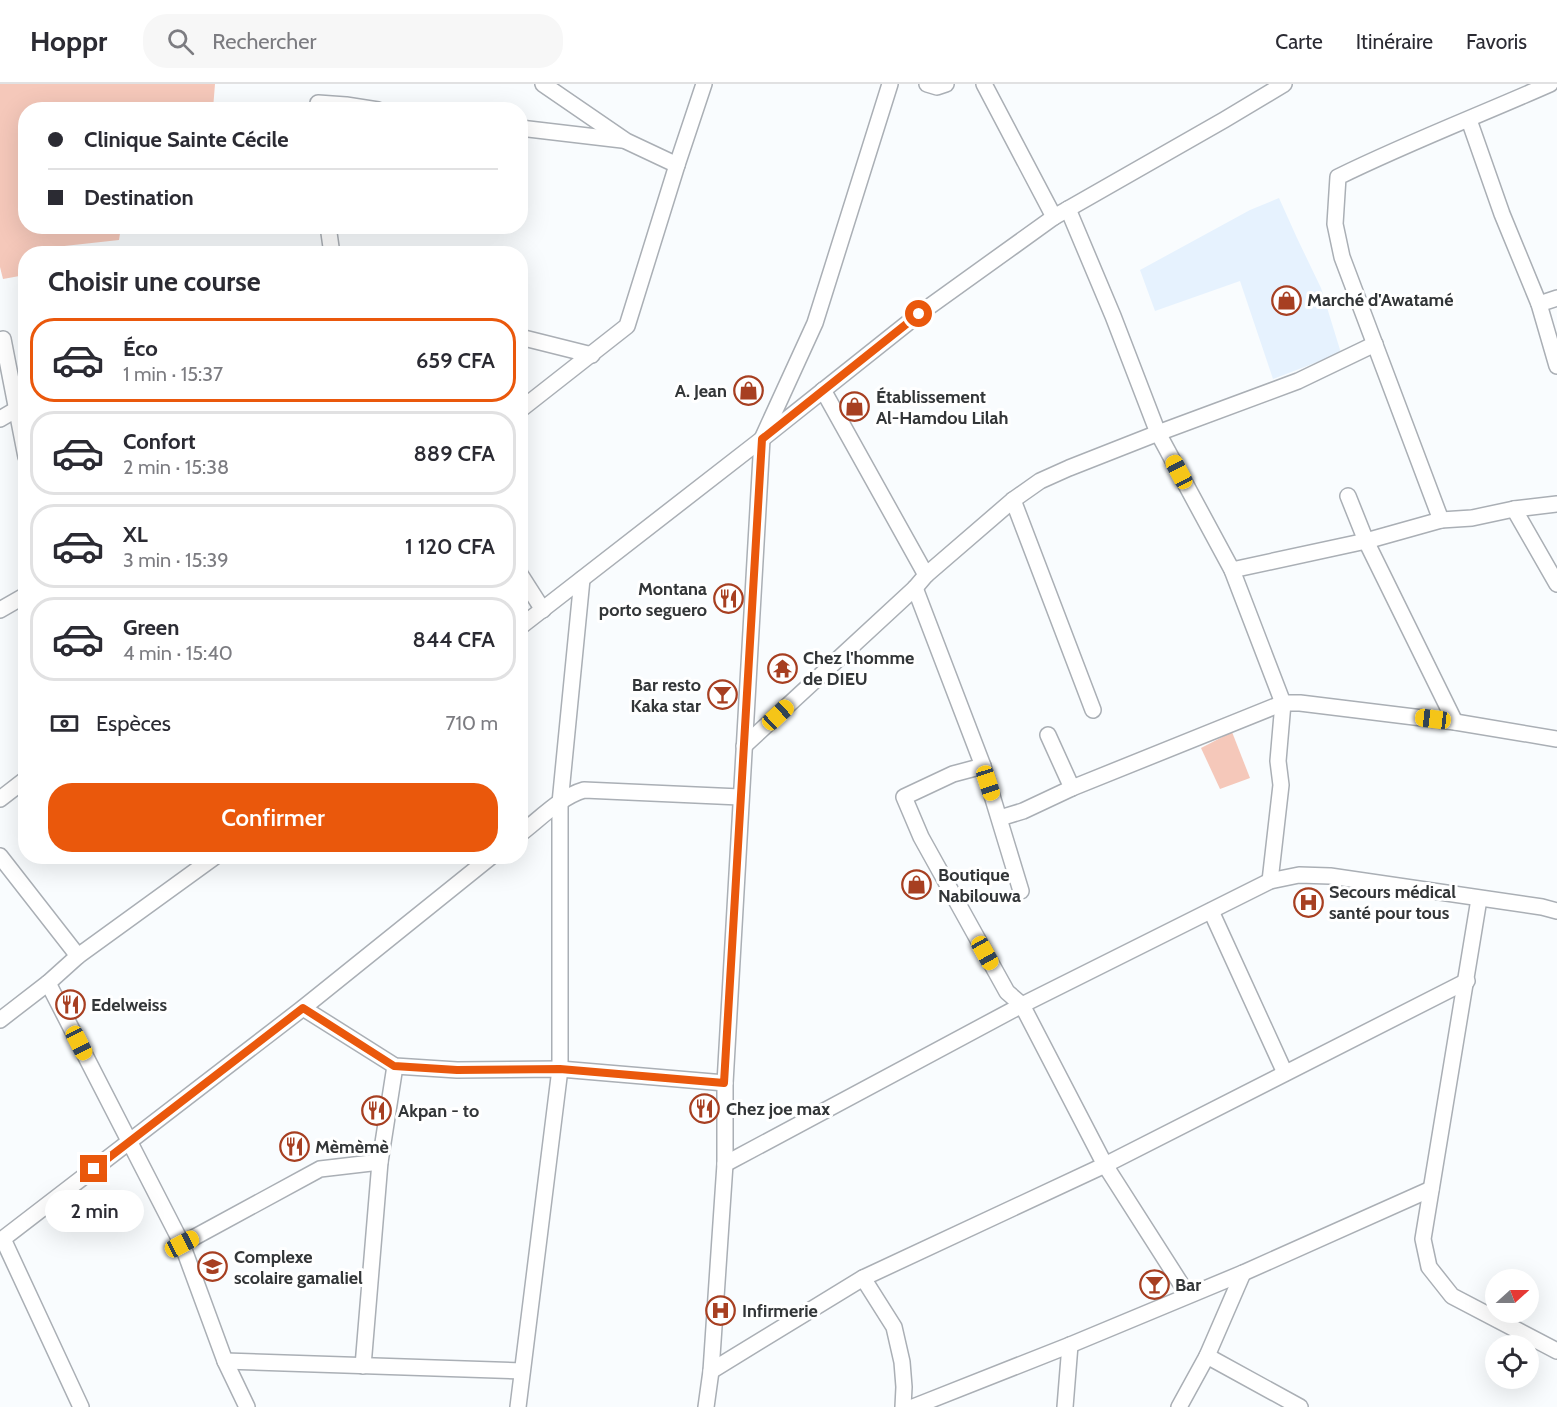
<!DOCTYPE html>
<html lang="fr">
<meta charset="utf-8">
<style>
:root{--surface:#fff;--page:#f7f7f7;--text:#2b2b33;--muted:#7c7c81;--line:#e1e1e2;--accent:#ea580c}
body{margin:0;font-family:Cabin,sans-serif;background:var(--page);color:var(--text);height:100vh;display:flex;flex-direction:column;font-size:22px;white-space:nowrap}
*{box-sizing:border-box;margin:0}
p{font-size:20px;color:var(--muted)}
.icon{flex:none;width:33px;height:33px;fill:none;stroke:currentColor;stroke-width:2;stroke-linecap:round;stroke-linejoin:round}
.map{position:relative;flex:1;overflow:hidden}
.sheet{position:absolute;left:18px;top:162px;width:510px;height:618px;display:flex;flex-direction:column;background:var(--surface);border-radius:24px;box-shadow:0 6px 24px #0002}
.sheet>*{flex:none}
.banner{position:absolute;left:18px;top:18px;width:510px;height:132px;border-radius:24px;box-shadow:0 6px 24px #0002;display:grid;align-content:center;height:132px;padding:0 30px;background:var(--surface)}
.needle{width:39px;rotate:69deg}
.tools{position:absolute;left:1485px;top:1185px;display:grid;gap:12px}
.tools a{display:grid;place-items:center;width:54px;height:54px;border-radius:50%;background:var(--surface);box-shadow:0 6px 24px #0002;font-size:30px}
.end{position:absolute;width:27px;height:27px;margin:-14px;border:8px solid #ea580c;background:#fff;box-shadow:0 0 0 3px #fff}
.from{border-radius:50%}
.bubble{position:absolute;height:42px;border-radius:21px;background:var(--surface);box-shadow:0 6px 24px #0002;font-size:20px;font-weight:600;line-height:42px;text-align:center}
.car{position:absolute;width:18px;height:36px;margin:-18px -9px;border-radius:8px;box-shadow:0 0 4px 2px #0007;background:linear-gradient(#f5c518 24%,#345 0 40%,#f5c518 0 76%,#345 0 86%,#f5c518 0)}
.banner b{display:flex;align-items:center;gap:21px;height:57px;font-size:22px}
.banner b+b{border-top:2px solid var(--line)}
.banner i{width:15px;height:15px;background:var(--text)}
ul{padding:0;list-style:none}
li{display:flex;align-items:center;gap:18px;height:84px;margin:0 12px 9px;padding:0 18px;border:3px solid var(--line);border-radius:24px}
li div{flex:1}
li b{display:block;font-size:22px}
li em{font-style:normal;font-weight:600}
li.current{border-color:var(--accent)}
li>.icon{width:54px;height:54px;stroke-width:1.5}
h2{padding:0 30px;font-size:27px;line-height:72px}
.pay{display:flex;align-items:center;gap:15px;height:66px;padding:0 30px;font-size:22px}
.pay p{margin-inline-start:auto}
.cta{display:flex;gap:12px;margin-top:auto;padding:12px 30px}
.cta a{flex:1;height:69px;border-radius:24px;background:var(--accent);color:#fff;font-size:24px;font-weight:600;line-height:69px;text-align:center}
header{display:flex;align-items:center;gap:36px;box-sizing:border-box;height:84px;padding:0 30px;background:var(--surface);border-bottom:2px solid var(--line)}
header strong{font-size:28px}
nav{display:flex;gap:33px;margin-inline-start:auto;font-size:21px}
.search{width:420px;height:54px;background:var(--page);display:flex;align-items:center;gap:15px;box-sizing:border-box;padding:0 21px;border-radius:24px;color:var(--muted);font-size:22px}
.map>svg:first-child{display:block}
.built{fill:#e6f2fe}
.green{fill:#f5c8ba}
.lines{fill:none;stroke-linecap:round;stroke-linejoin:round}
.minor-casing{stroke:#aaafb5;stroke-width:18}
.minor{stroke:#fff;stroke-width:15}
.route{stroke:#ea580c;stroke-width:8}
.labels{text-anchor:middle;stroke-width:6;stroke-linejoin:round;paint-order:stroke}
.poi-label{font-size:18px;font-weight:bold;fill:#333638;stroke:#fff;text-anchor:start}
</style>
<header>
<strong>Hoppr</strong>
<div class="search"><svg class="icon" aria-label="search" viewBox="0 0 24 24"><circle cx="10" cy="10" r="6"/><path d="M15 15l6 6"/></svg>Rechercher</div>
<nav><a>Carte</a><a>Itinéraire</a><a>Favoris</a></nav>
</header>
<div class="map">
<svg width="1557" height="1323" viewBox="0 0 1557 1323">
<rect width="100%" height="100%" fill="#f9fcfe"/>
<polygon class="built" points="1279,114 1297,154 1321,204 1341,269 1273,295 1240,197 1155,227 1140,186 1250,126"/>
<g class="green">
<polygon points="0,0 215,0 213,25 26,26 26,142 121,143 119,156 37,165 37,169 26,170 25,191 3,195 0,183"/>
<polygon points="1232,648 1250,694 1220,705 1201,664"/>
</g>
<g class="lines">
<defs>
<g id="minor">
<polyline points="543,0 626,57 677,81"/>
<polyline points="927,0 937,3 946,0"/>
<polyline points="984,0 1054,133"/>
<polyline points="317,26 318,19 346,21 378,26"/>
<polyline points="1469,36 1502,130 1539,220 1557,282"/>
<polyline points="520,44 622,56"/>
<polyline points="1068,125 1113,232 1158,349 1232,486 1283,619 1278,677 1281,701 1270,797"/>
<polyline points="328,142 332,170"/>
<polyline points="1539,220 1557,214"/>
<polyline points="520,253 592,271"/>
<polyline points="3,255 26,373"/>
<polyline points="823,306 926,491"/>
<polyline points="520,326 627,242 677,81 704,0"/>
<polyline points="0,335 17,325"/>
<polyline points="1348,412 1366,457 1455,638"/>
<polyline points="1013,416 1093,626"/>
<polyline points="1514,425 1557,500"/>
<path d="M 1441,436 L 1342,173 L 1335,140 L 1338,93 C 1407,59 1480,31 1550,0"/>
<polyline points="1232,486 1366,457 1441,436 1472,434 1514,425 1557,420"/>
<polyline points="520,490 543,526"/>
<polyline points="915,504 983,682 1021,807"/>
<polyline points="0,526 26,511"/>
<polyline points="520,543 762,355 919,230 1054,133 1224,36 1284,0"/>
<polyline points="1048,651 1072,704"/>
<polyline points="744,662 915,504 926,491 1013,416 1040,397 1069,384 1158,349 1298,297 1375,260"/>
<polyline points="983,682 953,690 904,713 921,753 1007,908 1022,921 1105,1081 1188,1211"/>
<polyline points="0,715 26,695"/>
<polyline points="1000,734 1023,727 1072,704 1283,619 1300,619 1455,638 1557,655"/>
<path d="M 520,750 C 540,735 560,713 584,706 L 740,713"/>
<polyline points="0,772 78,872"/>
<polyline points="1479,815 1423,1155 1429,1183 1452,1212 1557,1267"/>
<polyline points="1211,827 1285,989"/>
<polyline points="48,899 182,1160 225,1277 247,1323"/>
<polyline points="303,924 395,982 457,986 560,985 725,999"/>
<polyline points="0,936 48,899 78,872 216,772"/>
<polyline points="725,1080 1022,921 1270,797 1299,791 1330,792 1542,823 1557,827"/>
<polyline points="3,1155 81,1323"/>
<polyline points="0,1157 303,924 492,772"/>
<polyline points="182,1160 320,1085 380,1078"/>
<polyline points="863,1194 894,1243 902,1278 904,1303 903,1323"/>
<polyline points="1207,1272 1300,1323"/>
<polyline points="225,1277 522,1287"/>
<polyline points="363,1282 380,1078 395,982"/>
<polyline points="711,1287 863,1194 1105,1081 1467,897"/>
<polyline points="518,1323 560,985 560,719 582,495"/>
<polyline points="706,1323 711,1287 725,1080 725,999 762,355 815,239 890,0"/>
<polyline points="913,1323 1070,1261 1243,1189 1431,1105"/>
<polyline points="1065,1323 1070,1261"/>
<polyline points="1179,1323 1207,1272 1243,1189"/>
</g>
</defs>
<use href="#minor" class="minor-casing"/>
<use href="#minor" class="minor"/>
</g>
<g class="lines">
<polyline class="route" points="94,1085 303,924 394,982 457,986 560,985 724,999 762,355 919,230"/>
</g>
<defs>
<symbol id="shop-ring" viewBox="-11 -11 22 22"><circle r="9.5" fill="#fff" stroke="#a73f21" stroke-width="1.5"/><path d="M-5-2.5h2.3a2.7 3.5 0 0 1 5.4 0H5L5.5 6h-11ZM-1.5-2.5h3a1.5 2.3 0 0 0-3 0Z" fill="#a73f21"/></symbol>
<symbol id="restaurant-ring" viewBox="-11 -11 22 22"><circle r="9.5" fill="#fff" stroke="#a73f21" stroke-width="1.5"/><path d="M-5-6h1v4h1v-4h1v4h1v-4h1v5L-1.5 .5V6h-2V.5L-5-1ZM5-6V6H3V1.5H1.5Q1.5-4 5-6Z" fill="#a73f21"/></symbol>
<symbol id="temple-ring" viewBox="-11 -11 22 22"><circle r="9.5" fill="#fff" stroke="#a73f21" stroke-width="1.5"/><path d="M0-6L5-2H3V0L6.5 2.5H4V6H1.5V3h-3V6H-4V2.5H-6.5L-3 0V-2H-5Z" fill="#a73f21"/></symbol>
<symbol id="bar-ring" viewBox="-11 -11 22 22"><circle r="9.5" fill="#fff" stroke="#a73f21" stroke-width="1.5"/><path d="M-6-5H6L.8 .8V4.5H3.5V6h-7V4.5H-.8V.8Z" fill="#a73f21"/></symbol>
<symbol id="hospital-ring" viewBox="-11 -11 22 22"><circle r="9.5" fill="#fff" stroke="#a73f21" stroke-width="1.5"/><path d="M-5-5h3v3.5h4V-5h3V5h-3V1.5h-4V5h-3Z" fill="#a73f21"/></symbol>
<symbol id="school-ring" viewBox="-11 -11 22 22"><circle r="9.5" fill="#fff" stroke="#a73f21" stroke-width="1.5"/><path d="M0-5L7-2L0 1L-7-2ZM-4 1L0 2.5L4 1V4Q0 6-4 4Z" fill="#a73f21"/></symbol>
</defs>
<g fill-rule="evenodd">
<use href="#shop-ring" x="1270" y="200" width="33" height="33"/>
<use href="#shop-ring" x="732" y="290" width="33" height="33"/>
<use href="#shop-ring" x="838" y="306" width="33" height="33"/>
<use href="#restaurant-ring" x="712" y="498" width="33" height="33"/>
<use href="#temple-ring" x="766" y="568" width="33" height="33"/>
<use href="#bar-ring" x="706" y="594" width="33" height="33"/>
<use href="#shop-ring" x="900" y="784" width="33" height="33"/>
<use href="#hospital-ring" x="1292" y="802" width="33" height="33"/>
<use href="#restaurant-ring" x="54" y="904" width="33" height="33"/>
<use href="#restaurant-ring" x="688" y="1008" width="33" height="33"/>
<use href="#restaurant-ring" x="360" y="1010" width="33" height="33"/>
<use href="#restaurant-ring" x="278" y="1046" width="33" height="33"/>
<use href="#school-ring" x="196" y="1166" width="33" height="33"/>
<use href="#bar-ring" x="1138" y="1184" width="33" height="33"/>
<use href="#hospital-ring" x="704" y="1210" width="33" height="33"/>
</g>
<g class="labels">
<g class="poi-label">
<text x="1307" y="222">Marché d'Awatamé</text>
<text x="727" y="313" text-anchor="end">A. Jean</text>
<text x="876" y="319">Établissement<tspan x="876" dy="21">Al-Hamdou Lilah</tspan></text>
<text x="707" y="511" text-anchor="end">Montana<tspan x="707" dy="21">porto seguero</tspan></text>
<text x="803" y="580">Chez l'homme<tspan x="803" dy="21">de DIEU</tspan></text>
<text x="701" y="607" text-anchor="end">Bar resto<tspan x="701" dy="21">Kaka star</tspan></text>
<text x="938" y="797">Boutique<tspan x="938" dy="21">Nabilouwa</tspan></text>
<text x="1329" y="814">Secours médical<tspan x="1329" dy="21">santé pour tous</tspan></text>
<text x="91" y="927">Edelweiss</text>
<text x="726" y="1031">Chez joe max</text>
<text x="398" y="1033">Akpan - to</text>
<text x="315" y="1069">Mèmèmè</text>
<text x="234" y="1179">Complexe<tspan x="234" dy="21">scolaire gamaliel</tspan></text>
<text x="1175" y="1207">Bar</text>
<text x="742" y="1233">Infirmerie</text>
</g>
</g>
</svg>
<div class="tools">
<a><svg class="needle" viewBox="-14 -14 28 28"><path d="M0-13l5 13h-10z" fill="#e53935"/><path d="M0 13l5-13h-10z" fill="#7c7c81"/></svg></a>
<a><svg class="icon" aria-label="locate" viewBox="0 0 24 24"><circle cx="12" cy="12" r="6"/><path d="M12 2v4M12 18v4M2 12h4M18 12h4"/></svg></a>
</div>
<i class="end from" style="left:919px;top:230px"></i>
<i class="end" style="left:94px;top:1085px"></i>
<div class="bubble" style="left:45px;top:1106px;width:99px">2 min</div>
<i class="car" style="left:1179px;top:388px;rotate:332deg"></i>
<i class="car" style="left:778px;top:631px;rotate:47deg"></i>
<i class="car" style="left:1433px;top:635px;rotate:277deg"></i>
<i class="car" style="left:988px;top:699px;rotate:162deg"></i>
<i class="car" style="left:985px;top:869px;rotate:151deg"></i>
<i class="car" style="left:79px;top:959px;rotate:153deg"></i>
<i class="car" style="left:182px;top:1160px;rotate:62deg"></i>
<div class="banner">
<b><i class="from"></i>Clinique Sainte Cécile</b>
<b><i></i>Destination</b>
</div>
<section class="sheet">
<h2>Choisir une course</h2>
<ul>
<li class="current"><svg class="icon" aria-label="car" viewBox="0 0 24 24"><path d="M5 17H2v-5l4-1 3-4h7l3 4 3 1v5h-3M9 17h6M6 11h13"/><circle cx="7" cy="17" r="2"/><circle cx="17" cy="17" r="2"/></svg><div><b>Éco</b><p>1 min · 15:37</p></div><em>659 CFA</em></li>
<li><svg class="icon" aria-label="car" viewBox="0 0 24 24"><path d="M5 17H2v-5l4-1 3-4h7l3 4 3 1v5h-3M9 17h6M6 11h13"/><circle cx="7" cy="17" r="2"/><circle cx="17" cy="17" r="2"/></svg><div><b>Confort</b><p>2 min · 15:38</p></div><em>889 CFA</em></li>
<li><svg class="icon" aria-label="car" viewBox="0 0 24 24"><path d="M5 17H2v-5l4-1 3-4h7l3 4 3 1v5h-3M9 17h6M6 11h13"/><circle cx="7" cy="17" r="2"/><circle cx="17" cy="17" r="2"/></svg><div><b>XL</b><p>3 min · 15:39</p></div><em>1 120 CFA</em></li>
<li><svg class="icon" aria-label="car" viewBox="0 0 24 24"><path d="M5 17H2v-5l4-1 3-4h7l3 4 3 1v5h-3M9 17h6M6 11h13"/><circle cx="7" cy="17" r="2"/><circle cx="17" cy="17" r="2"/></svg><div><b>Green</b><p>4 min · 15:40</p></div><em>844 CFA</em></li>
</ul>
<div class="pay"><svg class="icon" aria-label="cash" viewBox="0 0 24 24"><path d="M3 7h18v10H3z"/><circle cx="12" cy="12" r="2"/></svg>Espèces<p>710 m</p></div>
<div class="cta"><a>Confirmer</a></div>
</section>
</div>
